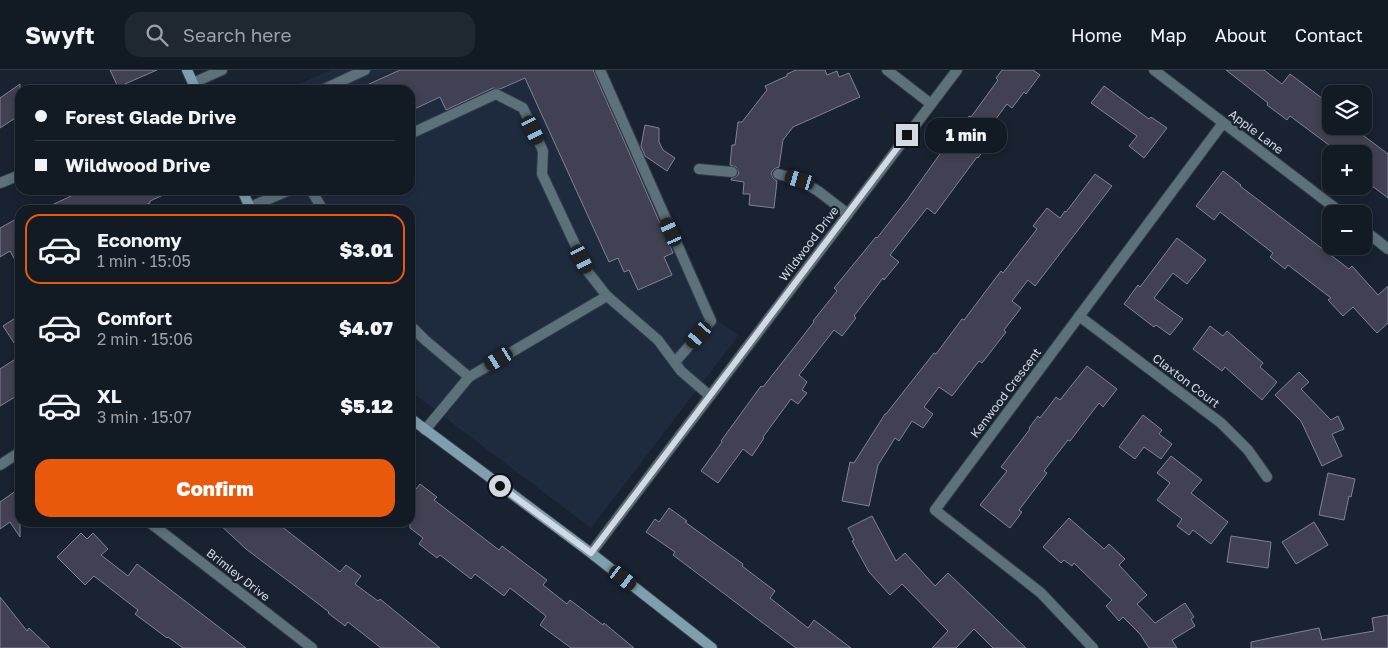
<!DOCTYPE html>
<meta charset="utf-8">
<style>
:root{--surface:#121a24;--page:#1f2731;--text:#f1f3f6;--muted:#9ca1a6;--line:#313841;--accent:#ea580c}
body{margin:0;font-family:"Golos Text",sans-serif;background:var(--page);color:var(--text);height:100vh;display:flex;flex-direction:column;font-size:19px;white-space:nowrap}
*{box-sizing:border-box;margin:0}
p{font-size:16px;color:var(--muted)}
.icon{flex:none;width:28px;height:28px;fill:none;stroke:currentColor;stroke-width:2;stroke-linecap:round;stroke-linejoin:round}
.map{position:relative;flex:1;overflow:hidden}
.drawer{position:absolute;left:15px;top:135px;width:400px;height:322px;display:flex;flex-direction:column;background:var(--surface);border-radius:15px;box-shadow:0 2px 8px #0003,0 0 0 1px var(--line)}
.drawer>*{flex:none}
.banner{position:absolute;left:15px;top:15px;width:400px;height:110px;border-radius:15px;box-shadow:0 2px 8px #0003,0 0 0 1px var(--line);display:grid;align-content:center;height:110px;padding:0 20px;background:var(--surface)}
.tools{position:absolute;left:1322px;top:15px;display:grid;gap:10px}
.tools a{display:grid;place-items:center;width:50px;height:50px;border-radius:10px;background:var(--surface);box-shadow:0 2px 8px #0003,0 0 0 1px var(--line);font-size:25px}
.end{position:absolute;width:22px;height:22px;margin:-11px;border:6px solid #d2d9e3;background:#111;box-shadow:0 0 0 2px #111}
.from{border-radius:50%}
.bubble{position:absolute;height:35px;border-radius:15px;background:var(--surface);box-shadow:0 2px 8px #0003,0 0 0 1px var(--line);font-size:16px;font-weight:800;line-height:35px;text-align:center}
.car{position:absolute;width:15px;height:30px;margin:-15px -8px;border-radius:6px;box-shadow:0 0 4px 1px #0007;background:linear-gradient(#222 24%,#8ab4d8 0 40%,#222 0 76%,#8ab4d8 0 86%,#222 0)}
.banner b{display:flex;align-items:center;gap:18px;height:48px;font-size:19px}
.banner b+b{border-top:1px solid var(--line)}
.banner i{width:12px;height:12px;background:var(--text)}
ul{padding:9px 0 0;list-style:none}
li{display:flex;align-items:center;gap:15px;height:70px;margin:0 10px 8px;padding:0 10px;border:2px solid transparent;border-radius:15px}
li div{flex:1}
li b{display:block;font-size:19px}
li em{font-style:normal;font-weight:800}
li.active{border-color:var(--accent)}
li>.icon{width:45px;height:45px;stroke-width:1.5}
.button{display:flex;gap:10px;margin-top:auto;padding:10px 20px}
.button a{flex:1;height:58px;border-radius:15px;background:var(--accent);color:#fff;font-size:20px;font-weight:800;line-height:58px;text-align:center}
header{display:flex;align-items:center;gap:30px;box-sizing:border-box;height:70px;padding:0 25px;background:var(--surface);border-bottom:1px solid var(--line)}
header strong{font-size:24px}
nav{display:flex;gap:28px;margin-inline-start:auto;font-size:18px}
.search{width:350px;height:45px;background:var(--page);display:flex;align-items:center;gap:12px;box-sizing:border-box;padding:0 18px;border-radius:15px;color:var(--muted);font-size:19px}
.map>svg:first-child{display:block}
.built{fill:#1e2b3e}
.building{fill:#424153;stroke:#828195}
.lines{fill:none;stroke-linecap:round;stroke-linejoin:round}
.lane-casing{stroke:#323c49;stroke-width:12}
.street-casing{stroke:#323c49;stroke-width:12}
.secondary-casing{stroke:#323c49;stroke-width:12}
.lane{stroke:#5c717a;stroke-width:10}
.street{stroke:#5c717a;stroke-width:10}
.secondary{stroke:#7d9fae;stroke-width:10}
.route{stroke:#d2d9e3;stroke-width:6}
.labels{text-anchor:middle;stroke-width:4.5;stroke-linejoin:round;paint-order:stroke}
.street-label{font-size:12px;fill:#d2d9e3;stroke:#182230}
</style>
<header>
<strong>Swyft</strong>
<div class="search"><svg class="icon" aria-label="search" viewBox="0 0 24 24"><circle cx="10" cy="10" r="6"/><path d="M15 15l6 6"/></svg>Search here</div>
<nav><a>Home</a><a>Map</a><a>About</a><a>Contact</a></nav>
</header>
<div class="map">
<svg width="1388" height="578" viewBox="0 0 1388 578">
<rect width="100%" height="100%" fill="#182230"/>
<polygon class="built" points="331,0 607,0 719,252 739,265 591,458 410,321 410,140 278,140 269,120 410,120 410,20 285,20"/>
<g class="building">
<polygon points="110,0 157,0 118,17"/>
<polygon points="400,0 593,0 673,183 664,187 672,205 638,220 629,200 624,202 618,188 609,192 525,8 500,19 493,18 446,40 440,27 410,41 410,20 356,20"/>
<polygon points="796,0 825,0 827,5 837,1 839,7 849,3 860,27 793,57 783,70 779,97 774,99 771,103 773,108 777,111 774,138 749,135 750,124 743,124 744,112 731,110 731,109 737,106 739,103 736,97 730,95 732,75 735,75 738,52 742,52 767,20 765,16 787,6 787,4"/>
<polygon points="1002,0 1033,0 1040,5 1026,24 1024,22 1012,38 1007,34 984,65 991,70 978,88 977,87 935,144 927,138 890,185 899,192 884,210 883,208 854,246 856,248 842,266 834,260 799,305 807,312 802,320 807,323 798,334 791,329 763,367 764,368 752,386 743,379 718,413 701,401 722,372 721,371 761,316 763,317 814,252 813,251 837,221 834,218 876,167 877,168 907,130 945,77 946,78 969,46 971,47 998,10 996,8"/>
<polygon points="1226,0 1264,0 1282,14 1290,4 1331,35 1331,56 1336,56 1346,64 1352,57 1388,84 1388,128 1364,110 1364,84 1341,84 1290,46 1287,50 1267,35 1268,33"/>
<polygon points="20,14 20,45 0,58 0,28"/>
<polygon points="1104,16 1149,49 1151,47 1167,58 1144,88 1129,76 1137,66 1091,33"/>
<polygon points="645,55 659,58 659,72 663,80 675,88 667,101 645,86 641,76"/>
<polygon points="1223,101 1241,115 1240,116 1349,199 1352,196 1378,225 1388,216 1388,253 1377,263 1353,237 1343,246 1328,230 1331,228 1288,195 1285,199 1270,187 1273,183 1220,142 1214,150 1196,136"/>
<polygon points="1095,104 1112,116 1035,216 1028,210 1012,231 1021,238 1004,260 1006,262 982,293 979,291 952,326 939,317 924,337 933,344 923,358 912,351 899,371 895,368 878,395 869,436 842,431 850,392 854,393 885,344 886,344 934,283 936,284 962,249 964,250 1001,201 1003,203 1037,159 1033,156 1047,138 1060,148 1065,141 1066,142"/>
<polygon points="84,120 174,120 150,131 150,133 134,140 41,140"/>
<polygon points="20,147 20,199 10,181 0,187 0,158"/>
<polygon points="1177,168 1206,190 1187,214 1173,203 1154,228 1183,249 1170,265 1156,255 1154,257 1124,234 1138,215 1140,217"/>
<polygon points="20,245 20,282 3,256"/>
<polygon points="1210,256 1223,266 1227,261 1263,293 1260,297 1277,312 1262,330 1225,297 1222,301 1193,279"/>
<polygon points="20,286 20,324 0,336 0,299"/>
<polygon points="1087,296 1117,319 1103,337 1099,333 1070,371 1068,370 1044,401 1047,403 1019,440 1022,442 1010,458 980,435 1007,401 1001,397 1030,359 1029,358 1038,346 1040,348 1056,327 1060,330"/>
<polygon points="1299,302 1309,312 1301,319 1331,350 1338,346 1344,359 1332,364 1342,386 1322,396 1301,351 1275,325"/>
<polygon points="1143,345 1162,360 1159,364 1172,374 1161,389 1144,377 1135,389 1119,377"/>
<polygon points="1171,386 1202,410 1191,423 1228,452 1211,474 1193,460 1189,465 1177,456 1182,449 1157,430 1170,413 1157,403"/>
<polygon points="1328,403 1355,409 1351,427 1349,426 1344,450 1319,445"/>
<polygon points="410,414 416,419 420,414 437,427 434,430 499,480 502,476 547,510 543,515 567,534 570,530 603,555 604,553 634,578 571,578 540,555 546,546 510,518 504,526 475,504 471,509 440,485 437,488 419,474 423,468 410,458"/>
<polygon points="20,418 20,467 10,452 0,459 0,432"/>
<polygon points="669,438 687,451 685,452 743,494 742,496 775,521 770,528 808,558 814,550 851,578 796,578 673,485 675,482 646,462 655,449 659,452"/>
<polygon points="872,446 896,491 905,483 935,516 948,503 1026,578 993,578 974,559 956,578 932,578 948,561 902,514 890,525 869,502 852,471 854,470 848,458"/>
<polygon points="1069,448 1104,479 1109,474 1125,489 1119,495 1147,525 1137,534 1155,553 1185,533 1194,547 1191,549 1195,556 1172,570 1177,578 1149,578 1140,564 1123,547 1119,551 1106,536 1112,530 1074,493 1072,496 1064,490 1061,493 1043,477"/>
<polygon points="217,452 276,452 340,502 346,495 361,506 355,514 378,531 380,529 440,578 381,578 348,552 345,556 328,543 329,542 295,516 246,479"/>
<polygon points="1314,452 1328,475 1296,494 1282,472"/>
<polygon points="81,463 87,469 93,463 108,479 101,485 128,506 137,494 246,578 183,578 168,567 167,568 135,544 138,540 94,506 85,515 57,487"/>
<polygon points="1231,466 1271,472 1268,498 1227,492"/>
<polygon points="0,527 27,561 29,558 50,578 0,578"/>
<polygon points="1388,545 1388,578 1251,578 1251,572 1319,558 1322,570 1374,561 1372,548"/>
</g>
<g class="lines">
<defs>
<g id="lane">
<polyline points="600,0 711,251 675,292"/>
<polyline points="887,0 931,34"/>
<polyline points="193,13 222,0"/>
<polyline points="322,20 365,0"/>
<polyline points="410,64 496,24 523,38 543,81 542,104 588,202 607,226 658,270 681,301 710,326"/>
<polyline points="699,99 732,102"/>
<polyline points="778,104 800,110 818,121 848,144"/>
<polyline points="311,120 323,140"/>
<polyline points="250,137 290,120"/>
<polyline points="410,255 425,270 469,307"/>
<polyline points="425,360 469,307 607,226"/>
</g>
<g id="street">
<polyline points="1154,0 1343,144"/>
<polyline points="0,113 20,105"/>
<polyline points="1364,160 1388,179"/>
<polyline points="1079,246 1221,353 1248,380 1267,407"/>
<polyline points="0,395 20,382"/>
<polyline points="149,452 312,578"/>
<polyline points="591,483 957,0"/>
<polyline points="1093,578 1041,523 935,440 1223,53"/>
</g>
<g id="secondary">
<polyline points="187,0 196,20"/>
<polyline points="242,120 251,140"/>
<polyline points="410,348 591,483 712,578"/>
</g>
</defs>
<use href="#lane" class="lane-casing"/>
<use href="#street" class="street-casing"/>
<use href="#secondary" class="secondary-casing"/>
<use href="#lane" class="lane"/>
<use href="#street" class="street"/>
<use href="#secondary" class="secondary"/>
</g>
<g class="lines">
<polyline class="route" points="500,416 591,483 907,65"/>
</g>
<g class="labels">
<g class="street-label">
<text transform="translate(1256 62) rotate(37)" y="4">Apple Lane</text>
<text transform="translate(809 174) rotate(-53)" y="4">Wildwood Drive</text>
<text transform="translate(1186 311) rotate(37)" y="4">Claxton Court</text>
<text transform="translate(1006 323) rotate(-53)" y="4">Kenwood Crescent</text>
<text transform="translate(238 505) rotate(38)" y="4">Brimley Drive</text>
</g>
</g>
</svg>
<div class="tools">
<a><svg class="icon" aria-label="layers" viewBox="0 0 24 24"><path d="M12 4l9 5-9 5-9-5zM3 14l9 5 9-5"/></svg></a>
<a>+</a>
<a>−</a>
</div>
<i class="end from" style="left:500px;top:416px"></i>
<i class="end" style="left:907px;top:65px"></i>
<div class="bubble" style="left:925px;top:48px;width:82px">1 min</div>
<i class="car" style="left:533px;top:60px;rotate:154deg"></i>
<i class="car" style="left:800px;top:110px;rotate:286deg"></i>
<i class="car" style="left:671px;top:162px;rotate:336deg"></i>
<i class="car" style="left:582px;top:189px;rotate:154deg"></i>
<i class="car" style="left:699px;top:265px;rotate:221deg"></i>
<i class="car" style="left:499px;top:289px;rotate:239deg"></i>
<i class="car" style="left:623px;top:508px;rotate:128deg"></i>
<div class="banner">
<b><i class="from"></i>Forest Glade Drive</b>
<b><i></i>Wildwood Drive</b>
</div>
<section class="drawer">
<ul>
<li class="active"><svg class="icon" aria-label="car" viewBox="0 0 24 24"><path d="M5 17H2v-5l4-1 3-4h7l3 4 3 1v5h-3M9 17h6M6 11h13"/><circle cx="7" cy="17" r="2"/><circle cx="17" cy="17" r="2"/></svg><div><b>Economy</b><p>1 min · 15:05</p></div><em>$3.01</em></li>
<li><svg class="icon" aria-label="car" viewBox="0 0 24 24"><path d="M5 17H2v-5l4-1 3-4h7l3 4 3 1v5h-3M9 17h6M6 11h13"/><circle cx="7" cy="17" r="2"/><circle cx="17" cy="17" r="2"/></svg><div><b>Comfort</b><p>2 min · 15:06</p></div><em>$4.07</em></li>
<li><svg class="icon" aria-label="car" viewBox="0 0 24 24"><path d="M5 17H2v-5l4-1 3-4h7l3 4 3 1v5h-3M9 17h6M6 11h13"/><circle cx="7" cy="17" r="2"/><circle cx="17" cy="17" r="2"/></svg><div><b>XL</b><p>3 min · 15:07</p></div><em>$5.12</em></li>
</ul>
<div class="button"><a>Confirm</a></div>
</section>
</div>
